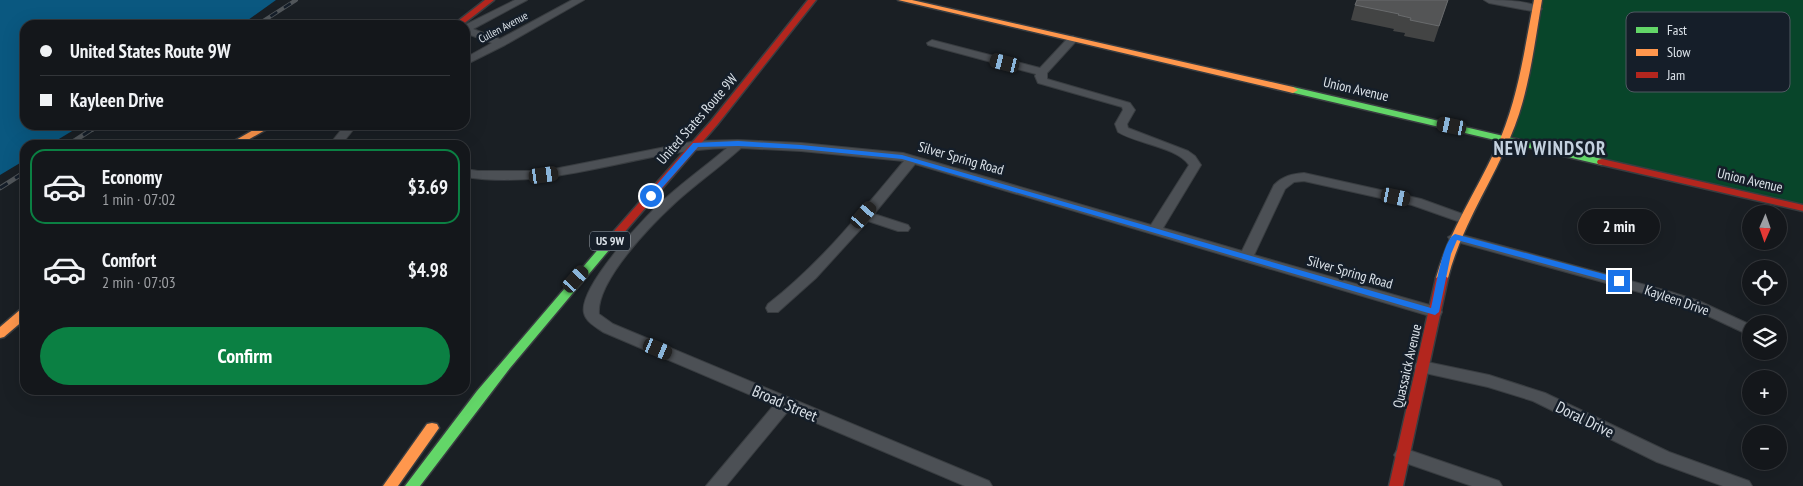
<!DOCTYPE html>
<meta charset="utf-8">
<style>
:root{--surface:#14171b;--page:#212428;--text:#f1f3f6;--muted:#9d9fa3;--line:#33363a;--accent:#0b8043}
body{margin:0;font-family:"PT Sans Narrow",sans-serif;background:var(--page);color:var(--text);height:100vh;display:flex;flex-direction:column;font-size:19px;white-space:nowrap}
*{box-sizing:border-box;margin:0}
p{font-size:16px;color:var(--muted)}
.icon{flex:none;width:28px;height:28px;fill:none;stroke:currentColor;stroke-width:2;stroke-linecap:round;stroke-linejoin:round}
.map{position:relative;flex:1;overflow:hidden}
.sheet{position:absolute;left:20px;top:140px;width:450px;height:255px;display:flex;flex-direction:column;background:var(--surface);border-radius:15px;box-shadow:0 5px 20px #0002,0 0 0 1px var(--line)}
.sheet>*{flex:none}
.top-card{position:absolute;left:20px;top:20px;width:450px;height:110px;border-radius:15px;box-shadow:0 5px 20px #0002,0 0 0 1px var(--line);display:grid;align-content:center;height:110px;padding:0 20px;background:var(--surface)}
.needle{width:32px;rotate:182deg}
.buttons{position:absolute;left:1742px;top:205px;display:grid;gap:10px}
.buttons a{display:grid;place-items:center;width:45px;height:45px;border-radius:50%;background:var(--surface);box-shadow:0 5px 20px #0002,0 0 0 1px var(--line);font-size:25px}
.end{position:absolute;width:22px;height:22px;margin:-11px;border:6px solid #1a73e8;background:#fff;box-shadow:0 0 0 2px #fff}
.from{border-radius:50%}
.bubble{position:absolute;height:35px;border-radius:18px;background:var(--surface);box-shadow:0 5px 20px #0002,0 0 0 1px var(--line);font-size:16px;font-weight:600;line-height:35px;text-align:center}
.car{position:absolute;width:15px;height:30px;margin:-15px -8px;border-radius:6px;box-shadow:0 0 4px 1px #0007;background:linear-gradient(#222 24%,#8ab4d8 0 40%,#222 0 76%,#8ab4d8 0 86%,#222 0)}
.top-card b{display:flex;align-items:center;gap:18px;height:48px;font-size:19px}
.top-card b+b{border-top:1px solid var(--line)}
.top-card i{width:12px;height:12px;background:var(--text)}
ul{padding:9px 0 0;list-style:none}
li{display:flex;align-items:center;gap:15px;height:75px;margin:0 10px 8px;padding:0 10px;border:2px solid transparent;border-radius:15px}
li div{flex:1}
li b{display:block;font-size:19px}
li em{font-style:normal;font-weight:600}
li.selected{border-color:var(--accent)}
li>.icon{width:45px;height:45px;stroke-width:1.5}
.primary-button{display:flex;gap:10px;margin-top:auto;padding:10px 20px}
.primary-button a{flex:1;height:58px;border-radius:30px;background:var(--accent);color:#fff;font-size:20px;font-weight:600;line-height:58px;text-align:center}
.map>svg:first-child{display:block}
.green{fill:#08452a}
.water{fill:#0a5880}
.lines{fill:none;stroke-linecap:round;stroke-linejoin:round}
.street-casing{stroke:#393d41;stroke-width:2}
.fast-casing{stroke:#393d41;stroke-width:3}
.slow-casing{stroke:#393d41;stroke-width:3}
.jam-casing{stroke:#393d41;stroke-width:3}
.street{fill:#4c5055;fill-rule:evenodd}
.fast{fill:#63d668;fill-rule:evenodd}
.slow{fill:#ff974d;fill-rule:evenodd}
.jam{fill:#b3261e;fill-rule:evenodd}
.rail-far1-casing{stroke:#51565a;stroke-width:4}
.rail-casing{stroke:#51565a;stroke-width:5}
.rail-far1{stroke:#151e29;stroke-width:2.5;stroke-dasharray:8;stroke-linecap:butt}
.rail{stroke:#151e29;stroke-width:3;stroke-dasharray:9;stroke-linecap:butt}
.wall{fill:#434444}
.building{fill:#545556;stroke:#696b6d}
.route{fill:#1a73e8}
.labels{text-anchor:middle;stroke-width:5;stroke-linejoin:round;paint-order:stroke}
.far-street-label{font-size:11px;fill:#dce3ea;stroke:#151e29}
.shield{fill:#151e29;stroke:#a0a8b0;stroke-width:1}
.shield-label{font-size:12px;font-weight:bold;fill:#dce3ea}
.street-label{font-size:14px;fill:#dce3ea;stroke:#151e29}
.near-street-label{font-size:16px;fill:#dce3ea;stroke:#151e29}
.district-label{font-size:19px;font-weight:bold;letter-spacing:1px;fill:#c4d1df;stroke:#151e29}
.key{fill:#151e29;stroke:#515963;stroke-width:1}
.key-label{font-size:14px;fill:#dce3ea}
</style>
<div class="map">
<svg width="1803" height="486" viewBox="0 0 1803 486">
<rect width="100%" height="100%" fill="#1a1f24"/>
<polygon class="green" points="1538,0 1803,0 1803,209 1505,139"/>
<polygon class="water" points="0,0 276,0 241,25 25,25 25,125 82,125 49,145 25,145 25,160 0,175"/>
<g class="lines">
<defs>
<g id="street">
<polygon points="515,0 527,0 473,29 500,39 572,0 584,0 505,45 465,65 465,58 492,43 465,33 465,25"/>
<path d="M 1484,0 C 1499,0 1531,0 1542,9 L 1537,12 L 1489,3 Z"/>
<path d="M 1073,36 L 1078,39 L 1047,73 L 1047,79 L 1130,103 L 1135,110 L 1127,124 L 1128,128 L 1188,151 L 1195,156 L 1201,165 L 1163,228 L 1242,251 L 1274,185 C 1283,176 1292,174 1304,173 L 1421,199 L 1468,216 L 1470,219 L 1463,223 L 1412,205 L 1304,181 L 1294,182 L 1285,189 L 1254,255 L 1440,308 L 1442,312 L 1440,316 L 1430,316 L 915,164 L 874,214 L 908,225 L 910,228 L 908,231 L 898,231 L 868,221 L 816,278 L 778,312 L 768,312 L 766,308 L 768,304 C 821,263 861,212 904,161 L 801,151 L 741,148 C 720,167 697,183 676,202 C 652,224 596,281 599,314 L 613,324 L 989,481 L 992,486 L 965,486 L 788,411 L 726,486 L 706,486 L 774,405 L 603,332 C 596,327 586,322 584,313 C 578,287 647,214 667,197 C 686,180 707,165 727,148 C 638,150 557,191 465,177 L 465,169 L 478,171 L 544,171 L 696,141 L 738,140 L 801,143 L 903,153 L 1151,225 L 1189,165 C 1177,147 1137,144 1118,132 L 1115,124 L 1123,110 L 1122,107 L 1038,83 L 1035,76 L 1036,74 L 928,45 L 927,43 L 932,40 L 1040,68 L 1069,37 Z"/>
<polygon points="345,125 357,125 341,145 329,145"/>
<polygon points="1455,233 1671,292 1699,301 1751,325 1751,336 1689,307 1661,298 1450,240 1448,237"/>
<polygon points="1422,361 1489,375 1545,393 1669,452 1749,481 1752,486 1723,486 1657,462 1533,401 1488,387 1416,371 1414,367 1416,363"/>
<polygon points="1403,448 1499,481 1502,486 1472,486 1397,460 1394,455 1397,450"/>
</g>
<g id="fast">
<polygon points="1293,87 1602,159 1607,162 1602,165 1290,92 1290,88"/>
<polygon points="605,244 609,246 611,248 609,250 510,368 420,486 405,486 477,391 601,246"/>
</g>
<g id="slow">
<polygon points="898,0 912,0 1293,87 1298,90 1293,93"/>
<path d="M 1534,0 L 1542,0 C 1534,46 1529,95 1510,138 C 1490,186 1461,227 1448,278 L 1442,282 L 1438,281 L 1436,278 C 1450,227 1481,185 1501,137 C 1519,93 1525,46 1534,0 Z"/>
<polygon points="262,125 274,125 239,145 227,145"/>
<polygon points="25,308 25,319 4,337 0,338 0,327 21,309"/>
<polygon points="432,423 437,424 439,428 398,486 383,486 427,424"/>
</g>
<g id="jam">
<polygon points="485,0 494,0 462,25 453,25"/>
<polygon points="808,0 816,0 717,125 609,250 601,250 599,248 601,246 711,121"/>
<polygon points="1602,159 1803,205 1803,211 1598,164 1597,162 1598,160"/>
<polygon points="1442,274 1448,278 1403,486 1389,486 1436,278"/>
</g>
</defs>
<use href="#street" class="street-casing"/>
<use href="#fast" class="fast-casing"/>
<use href="#slow" class="slow-casing"/>
<use href="#jam" class="jam-casing"/>
<use href="#street" class="street"/>
<use href="#fast" class="fast"/>
<use href="#slow" class="slow"/>
<use href="#jam" class="jam"/>
<defs>
<g id="rail-far1">
<polyline points="257,25 296,0"/>
<polyline points="92,130 99,125"/>
</g>
<g id="rail">
<polyline points="68,145 94,128"/>
<polyline points="0,188 25,172"/>
</g>
</defs>
<use href="#rail-far1" class="rail-far1-casing"/>
<use href="#rail" class="rail-casing"/>
<use href="#rail-far1" class="rail-far1"/>
<use href="#rail" class="rail"/>
</g>
<polygon class="wall" points="1448,0 1434,42 1404,36 1405,33 1393,31 1394,29 1351,20 1355,5"/>
<polygon class="building" points="1357,0 1448,0 1439,26 1410,20 1411,18 1398,15 1399,14 1355,5"/>
<path class="route" d="M 738,141 L 801,145 L 902,155 L 1431,308 C 1435,293 1442,240 1455,234 L 1622,279 L 1624,281 L 1619,284 L 1457,240 L 1451,254 L 1439,312 L 1435,315 L 902,159 L 801,149 L 738,146 L 698,147 L 654,197 L 647,196 L 693,143 Z"/>
<g class="labels">
<g class="far-street-label">
<text transform="translate(503 27) rotate(-28)" y="4">Cullen Avenue</text>
</g>
<rect class="shield" x="590" y="231.5" width="40" height="19" rx="4"/>
<g class="shield-label">
<text x="610" y="245">US 9W</text>
</g>
<g class="street-label">
<text transform="translate(1356 89) rotate(13)" y="5">Union Avenue</text>
<text transform="translate(697 119) rotate(-49)" y="5">United States Route 9W</text>
<text transform="translate(961 158) rotate(16)" y="5">Silver Spring Road</text>
<text transform="translate(1750 180) rotate(13)" y="5">Union Avenue</text>
<text transform="translate(1350 272) rotate(16)" y="5">Silver Spring Road</text>
<text transform="translate(1677 300) rotate(19)" y="5">Kayleen Drive</text>
<text transform="translate(1407 366) rotate(-77)" y="5">Quassaick Avenue</text>
</g>
<g class="near-street-label">
<text transform="translate(785 403) rotate(23)" y="6">Broad Street</text>
<text transform="translate(1585 419) rotate(26)" y="6">Doral Drive</text>
</g>
<g class="district-label">
<text x="1550" y="155">NEW WINDSOR</text>
</g>
</g>
<rect x="1626" y="12" width="164" height="80" rx="8" class="key"/>
<rect x="1636" y="27" width="22" height="6" fill="#63d668"/>
<rect x="1636" y="49" width="22" height="7" fill="#ff974d"/>
<rect x="1636" y="72" width="22" height="6" fill="#b3261e"/>
<g class="key-label">
<text x="1667" y="35">Fast</text>
<text x="1667" y="57">Slow</text>
<text x="1667" y="80">Jam</text>
</g>
</svg>
<div class="buttons">
<a><svg class="needle" viewBox="-14 -14 28 28"><path d="M0-13l5 13h-10z" fill="#e53935"/><path d="M0 13l5-13h-10z" fill="#9d9fa3"/></svg></a>
<a><svg class="icon" aria-label="locate" viewBox="0 0 24 24"><circle cx="12" cy="12" r="6"/><path d="M12 2v4M12 18v4M2 12h4M18 12h4"/></svg></a>
<a><svg class="icon" aria-label="layers" viewBox="0 0 24 24"><path d="M12 4l9 5-9 5-9-5zM3 14l9 5 9-5"/></svg></a>
<a>+</a>
<a>−</a>
</div>
<i class="end from" style="left:651px;top:196px"></i>
<i class="end" style="left:1619px;top:281px"></i>
<div class="bubble" style="left:1578px;top:209px;width:82px">2 min</div>
<i class="car" style="left:1005px;top:63px;rotate:284deg"></i>
<i class="car" style="left:1452px;top:126px;rotate:282deg"></i>
<i class="car" style="left:544px;top:175px;rotate:82deg"></i>
<i class="car" style="left:1396px;top:197px;rotate:102deg"></i>
<i class="car" style="left:864px;top:215px;rotate:41deg"></i>
<i class="car" style="left:576px;top:279px;rotate:42deg"></i>
<i class="car" style="left:658px;top:349px;rotate:113deg"></i>
<div class="top-card">
<b><i class="from"></i>United States Route 9W</b>
<b><i></i>Kayleen Drive</b>
</div>
<section class="sheet">
<ul>
<li class="selected"><svg class="icon" aria-label="car" viewBox="0 0 24 24"><path d="M5 17H2v-5l4-1 3-4h7l3 4 3 1v5h-3M9 17h6M6 11h13"/><circle cx="7" cy="17" r="2"/><circle cx="17" cy="17" r="2"/></svg><div><b>Economy</b><p>1 min · 07:02</p></div><em>$3.69</em></li>
<li><svg class="icon" aria-label="car" viewBox="0 0 24 24"><path d="M5 17H2v-5l4-1 3-4h7l3 4 3 1v5h-3M9 17h6M6 11h13"/><circle cx="7" cy="17" r="2"/><circle cx="17" cy="17" r="2"/></svg><div><b>Comfort</b><p>2 min · 07:03</p></div><em>$4.98</em></li>
</ul>
<div class="primary-button"><a>Confirm</a></div>
</section>
</div>
